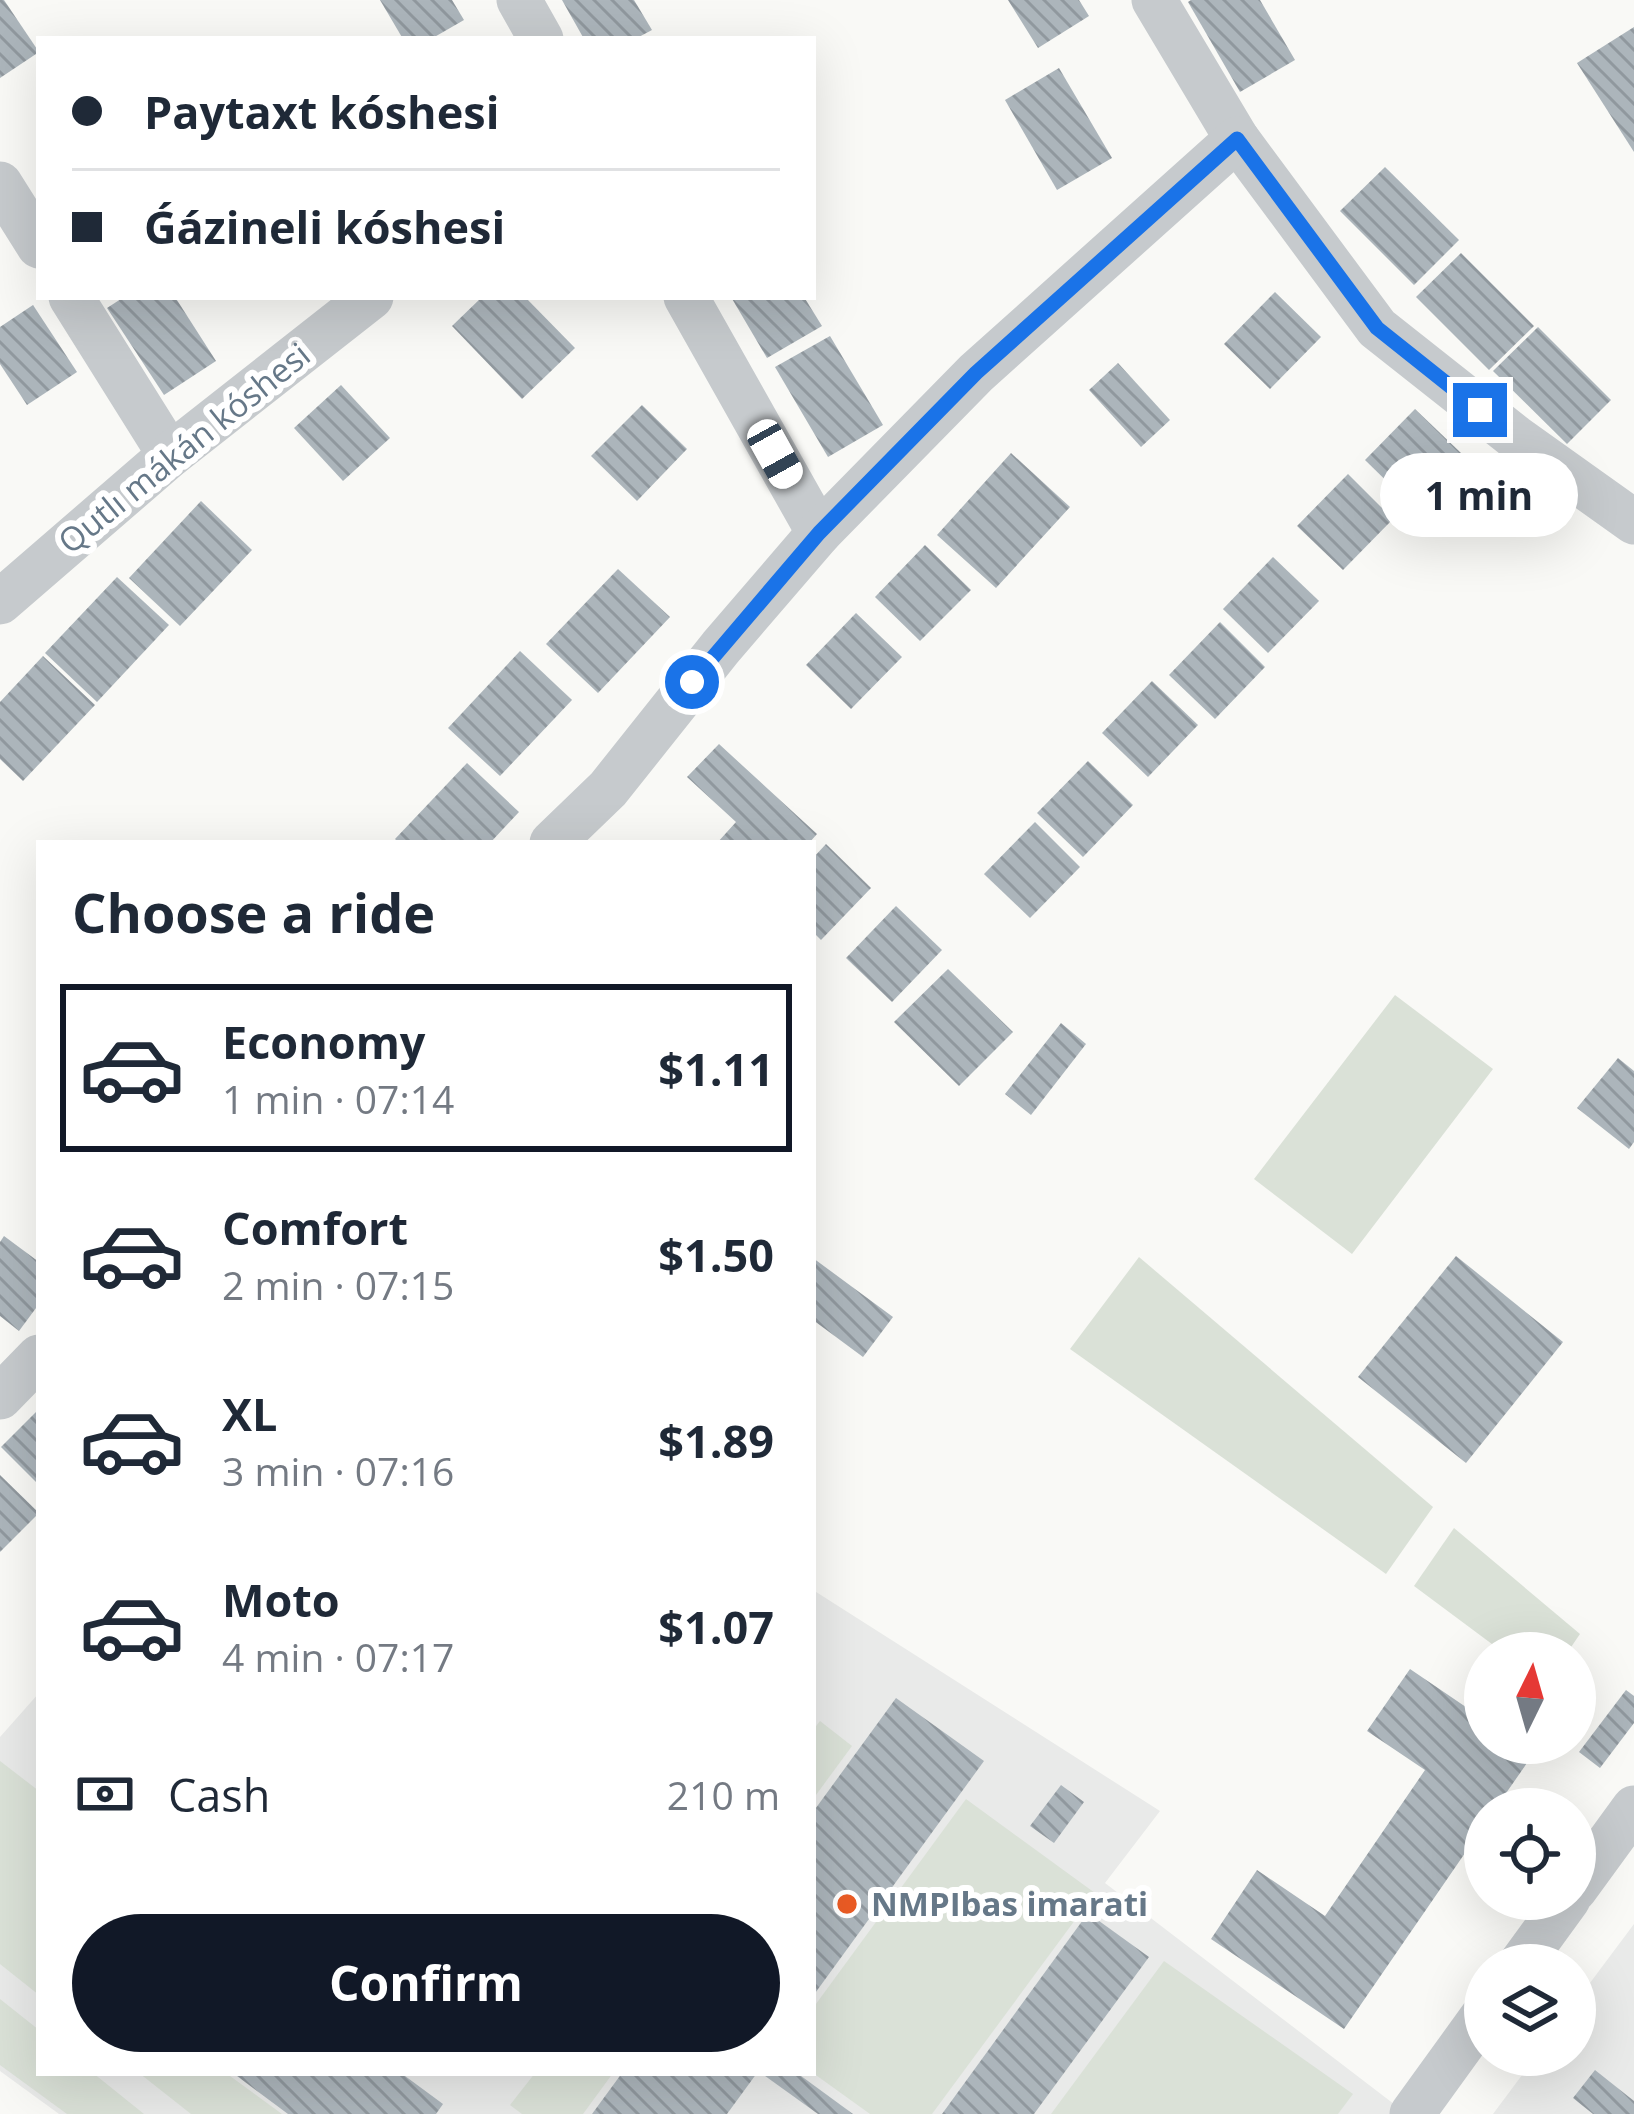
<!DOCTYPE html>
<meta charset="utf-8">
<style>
:root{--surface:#fff;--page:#f6f6f7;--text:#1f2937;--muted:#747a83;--line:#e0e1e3;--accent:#111827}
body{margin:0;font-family:"Open Sans",sans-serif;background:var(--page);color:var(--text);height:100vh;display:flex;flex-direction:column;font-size:45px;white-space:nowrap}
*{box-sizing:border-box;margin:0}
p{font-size:39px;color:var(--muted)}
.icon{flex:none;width:66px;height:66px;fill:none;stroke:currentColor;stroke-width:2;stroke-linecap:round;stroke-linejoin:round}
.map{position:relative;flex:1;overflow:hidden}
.drawer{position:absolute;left:36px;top:840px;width:780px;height:1236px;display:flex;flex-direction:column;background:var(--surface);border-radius:0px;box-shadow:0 12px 48px #0002}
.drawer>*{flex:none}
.top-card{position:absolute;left:36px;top:36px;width:780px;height:264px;border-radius:0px;box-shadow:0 12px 48px #0002;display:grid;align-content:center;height:264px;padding:0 36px;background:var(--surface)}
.needle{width:78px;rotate:5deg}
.tools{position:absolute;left:1464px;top:1632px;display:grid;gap:24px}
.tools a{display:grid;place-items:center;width:132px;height:132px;border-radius:50%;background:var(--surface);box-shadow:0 12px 48px #0002;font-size:60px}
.end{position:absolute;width:54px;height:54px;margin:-27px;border:15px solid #1a73e8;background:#fff;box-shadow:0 0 0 6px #fff}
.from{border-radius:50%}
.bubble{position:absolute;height:84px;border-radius:42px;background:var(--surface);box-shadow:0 12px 48px #0002;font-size:39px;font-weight:700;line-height:84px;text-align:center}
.car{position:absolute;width:36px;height:72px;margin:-36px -18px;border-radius:15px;box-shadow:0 0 9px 3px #0007;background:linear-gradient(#fff 24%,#345 0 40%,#fff 0 76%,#345 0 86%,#fff 0)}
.top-card b{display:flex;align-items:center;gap:42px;height:114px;font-size:45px}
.top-card b+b{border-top:3px solid var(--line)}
.top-card i{width:30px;height:30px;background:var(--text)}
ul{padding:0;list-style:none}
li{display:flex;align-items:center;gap:36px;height:168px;margin:0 24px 18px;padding:0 12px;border:6px solid transparent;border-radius:0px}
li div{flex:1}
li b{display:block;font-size:45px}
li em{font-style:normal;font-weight:700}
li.selected{border-color:var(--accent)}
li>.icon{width:108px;height:108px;stroke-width:1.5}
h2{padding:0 36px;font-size:54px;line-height:144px}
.pay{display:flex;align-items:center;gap:30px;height:132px;padding:0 36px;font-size:45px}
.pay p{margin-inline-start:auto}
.button{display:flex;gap:24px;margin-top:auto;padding:24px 36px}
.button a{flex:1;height:138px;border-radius:72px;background:var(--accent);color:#fff;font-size:48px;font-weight:700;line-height:138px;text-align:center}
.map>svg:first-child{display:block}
.built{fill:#e9eae9}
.grass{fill:#dae1d7}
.building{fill:url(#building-back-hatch)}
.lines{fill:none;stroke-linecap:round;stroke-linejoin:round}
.minor{stroke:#c6cacd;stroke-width:45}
.route{stroke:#1a73e8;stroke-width:15}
.poi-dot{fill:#ea5b24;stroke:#fff;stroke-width:4.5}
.labels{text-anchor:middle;stroke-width:12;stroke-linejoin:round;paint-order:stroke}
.street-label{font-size:33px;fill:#667888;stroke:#fff}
.poi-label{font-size:33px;font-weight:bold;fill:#667888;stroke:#fff;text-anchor:start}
</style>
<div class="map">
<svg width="1634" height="2114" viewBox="0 0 1634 2114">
<defs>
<pattern id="building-back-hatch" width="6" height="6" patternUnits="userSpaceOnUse" patternTransform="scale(3)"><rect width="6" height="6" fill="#acb5bb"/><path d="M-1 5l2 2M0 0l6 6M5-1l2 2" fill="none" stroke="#90989e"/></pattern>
</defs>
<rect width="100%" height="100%" fill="#f9f9f6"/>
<g class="built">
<polygon points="813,1590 1160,1811 1105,1883 1407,2114 59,2114 0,2071 0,1737 39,1693 39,2073 813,2073"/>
<polygon points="1634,1924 1634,2114 1493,2114 1537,2055 1575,2055 1575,2003"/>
</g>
<g class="grass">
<polygon points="1395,995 1493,1069 1352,1254 1254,1179"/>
<polygon points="1139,1257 1433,1507 1386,1574 1070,1349"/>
<polygon points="1454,1528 1580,1634 1567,1653 1504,1653 1414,1586"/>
<polygon points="820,1721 852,1746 813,1799 813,1730"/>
<polygon points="0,1761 39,1791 39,1995 0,1964"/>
<polygon points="966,1799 1095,1893 932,2114 870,2114 813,2073 813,2008"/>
<polygon points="1164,1961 1353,2094 1338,2114 1051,2114"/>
<polygon points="0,1999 39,2030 39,2073 93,2073 144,2114 67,2114 0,2065"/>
<polygon points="139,2073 226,2073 282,2114 191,2114"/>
<polygon points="535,2073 613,2073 583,2114 522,2114 510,2105"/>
</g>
<g class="building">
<polygon points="0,0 4,0 39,52 0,78"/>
<polygon points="380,0 452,0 464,20 431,39 403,39"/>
<polygon points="562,0 634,0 652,30 635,39 584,39"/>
<polygon points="1008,0 1079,0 1089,16 1038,48"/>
<polygon points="1191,0 1260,0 1295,60 1240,92 1188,2"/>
<polygon points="1634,27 1634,152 1577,63"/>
<polygon points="1059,68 1112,158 1057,190 1005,100"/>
<polygon points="1385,167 1459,240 1414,285 1340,211"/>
<polygon points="1461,253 1534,326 1489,370 1416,297"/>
<polygon points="1275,292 1321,337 1270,389 1224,344"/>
<polygon points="124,297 175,297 216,361 164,395 107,308"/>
<polygon points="482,297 525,297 575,348 522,399 452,326"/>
<polygon points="731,297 804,297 822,326 767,358"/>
<polygon points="33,305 77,372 27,405 0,364 0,327"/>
<polygon points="1538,327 1611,400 1567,444 1493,371"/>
<polygon points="830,336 883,425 828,457 775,367"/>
<polygon points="1118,363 1170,420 1141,447 1089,390"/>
<polygon points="341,385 390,438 343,481 294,428"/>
<polygon points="642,405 687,449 637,501 591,456"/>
<polygon points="1415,409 1461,453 1411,505 1365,460"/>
<polygon points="1011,453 1070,507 996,588 937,535"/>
<polygon points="1348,474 1393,519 1343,570 1297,526"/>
<polygon points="201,501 252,550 180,626 129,578"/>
<polygon points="925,545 971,590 920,641 875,597"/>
<polygon points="1273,557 1319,601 1268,653 1223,609"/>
<polygon points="618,569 670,617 598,693 546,644"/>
<polygon points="117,577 169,625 97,702 45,653"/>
<polygon points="856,613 902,657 851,709 806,665"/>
<polygon points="1220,622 1265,667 1215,719 1169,675"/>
<polygon points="520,651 572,700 500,776 448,728"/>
<polygon points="43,656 95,705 23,781 0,759 0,702"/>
<polygon points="1152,681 1198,725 1148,777 1102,733"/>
<polygon points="719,744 817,834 809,843 717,843 736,822 687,777"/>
<polygon points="1088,761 1133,805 1083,857 1037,813"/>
<polygon points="467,763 519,812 490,843 399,843 395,839"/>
<polygon points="1035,822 1080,867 1030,918 984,874"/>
<polygon points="826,844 871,888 821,940 813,932 813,858"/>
<polygon points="896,906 942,950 892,1002 846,958"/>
<polygon points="948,969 1013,1032 959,1086 894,1022"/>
<polygon points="1061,1023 1086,1044 1031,1115 1005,1094"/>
<polygon points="1618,1058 1634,1071 1634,1142 1629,1149 1577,1108"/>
<polygon points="4,1236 39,1262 39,1304 19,1331 0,1316 0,1242"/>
<polygon points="1456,1256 1563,1342 1466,1463 1358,1377"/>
<polygon points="813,1258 893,1317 863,1357 813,1320"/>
<polygon points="39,1409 39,1485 1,1447"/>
<polygon points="0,1475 39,1513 0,1552"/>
<polygon points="1410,1669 1485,1720 1485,1743 1519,1743 1534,1753 1495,1809 1485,1809 1485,1824 1344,2029 1211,1939 1257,1870 1325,1916 1425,1770 1367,1731"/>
<polygon points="1626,1690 1634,1696 1634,1723 1600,1768 1579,1752"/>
<polygon points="896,1698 984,1761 813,1996 813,1812"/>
<polygon points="1061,1785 1084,1802 1054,1843 1030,1826"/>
<polygon points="1088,1913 1149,1957 1034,2114 942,2114"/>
<polygon points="1595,2070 1634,2101 1634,2114 1593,2114 1573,2098"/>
<polygon points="233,2073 401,2073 443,2104 436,2114 288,2114"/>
<polygon points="622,2073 757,2073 727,2114 592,2114"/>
<polygon points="761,2073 797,2073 853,2114 818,2114"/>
</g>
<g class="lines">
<g class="minor">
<polyline points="519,0 541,39"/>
<polyline points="1154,0 1237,139 1377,328 1515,437 1634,522"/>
<polyline points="0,184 39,246"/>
<polyline points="71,297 170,455"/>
<polyline points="686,297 819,533"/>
<polyline points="0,602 170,455 371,297"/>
<polyline points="552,843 608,789 721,647 819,533 976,373 1237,139"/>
<polyline points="0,1397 39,1357"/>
<polyline points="1575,1889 1634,1808"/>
<polyline points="1520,1965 1568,1899"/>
<polyline points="1412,2114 1485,2013"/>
</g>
</g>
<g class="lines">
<polyline class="route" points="692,682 819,533 976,373 1237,139 1377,328 1480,410"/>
</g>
<circle class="poi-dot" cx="847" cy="1904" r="12"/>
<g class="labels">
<g class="street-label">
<text transform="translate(184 448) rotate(-39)" y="12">Qutlı mákán kóshesi</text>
</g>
<g class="poi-label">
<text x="871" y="1916">NMPIbas imarati</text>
</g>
</g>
</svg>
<div class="tools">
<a><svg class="needle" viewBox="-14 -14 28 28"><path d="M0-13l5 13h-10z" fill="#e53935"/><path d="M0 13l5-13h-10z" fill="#747a83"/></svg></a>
<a><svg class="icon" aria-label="locate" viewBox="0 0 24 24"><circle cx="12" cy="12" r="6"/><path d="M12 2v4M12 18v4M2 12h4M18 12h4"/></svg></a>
<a><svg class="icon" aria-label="layers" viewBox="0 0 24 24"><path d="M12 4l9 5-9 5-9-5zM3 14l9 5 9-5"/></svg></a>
</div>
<i class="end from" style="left:692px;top:682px"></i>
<i class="end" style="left:1480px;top:410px"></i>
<div class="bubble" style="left:1380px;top:453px;width:198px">1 min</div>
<i class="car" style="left:775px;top:454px;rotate:151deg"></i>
<div class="top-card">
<b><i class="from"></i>Paytaxt kóshesi</b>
<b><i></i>Ǵázineli kóshesi</b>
</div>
<section class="drawer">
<h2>Choose a ride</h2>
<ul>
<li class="selected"><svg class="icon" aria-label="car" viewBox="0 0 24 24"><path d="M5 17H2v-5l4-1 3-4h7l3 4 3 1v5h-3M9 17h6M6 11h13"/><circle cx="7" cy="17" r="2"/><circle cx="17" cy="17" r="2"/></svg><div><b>Economy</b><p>1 min · 07:14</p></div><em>$1.11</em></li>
<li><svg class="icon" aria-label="car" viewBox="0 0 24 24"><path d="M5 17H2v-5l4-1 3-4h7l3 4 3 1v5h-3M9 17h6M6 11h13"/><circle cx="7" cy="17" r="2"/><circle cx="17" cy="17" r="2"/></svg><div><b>Comfort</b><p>2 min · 07:15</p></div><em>$1.50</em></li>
<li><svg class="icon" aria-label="car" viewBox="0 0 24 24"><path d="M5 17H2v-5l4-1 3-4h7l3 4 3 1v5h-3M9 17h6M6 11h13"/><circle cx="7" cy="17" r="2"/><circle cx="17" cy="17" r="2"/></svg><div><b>XL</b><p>3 min · 07:16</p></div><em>$1.89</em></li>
<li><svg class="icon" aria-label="car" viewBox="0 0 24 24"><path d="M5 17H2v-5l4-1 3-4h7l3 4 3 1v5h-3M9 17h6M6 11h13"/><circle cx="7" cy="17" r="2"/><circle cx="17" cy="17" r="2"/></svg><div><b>Moto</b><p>4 min · 07:17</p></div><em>$1.07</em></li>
</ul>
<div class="pay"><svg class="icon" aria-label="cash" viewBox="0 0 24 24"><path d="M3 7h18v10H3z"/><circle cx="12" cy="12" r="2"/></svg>Cash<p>210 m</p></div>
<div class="button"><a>Confirm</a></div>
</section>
</div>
